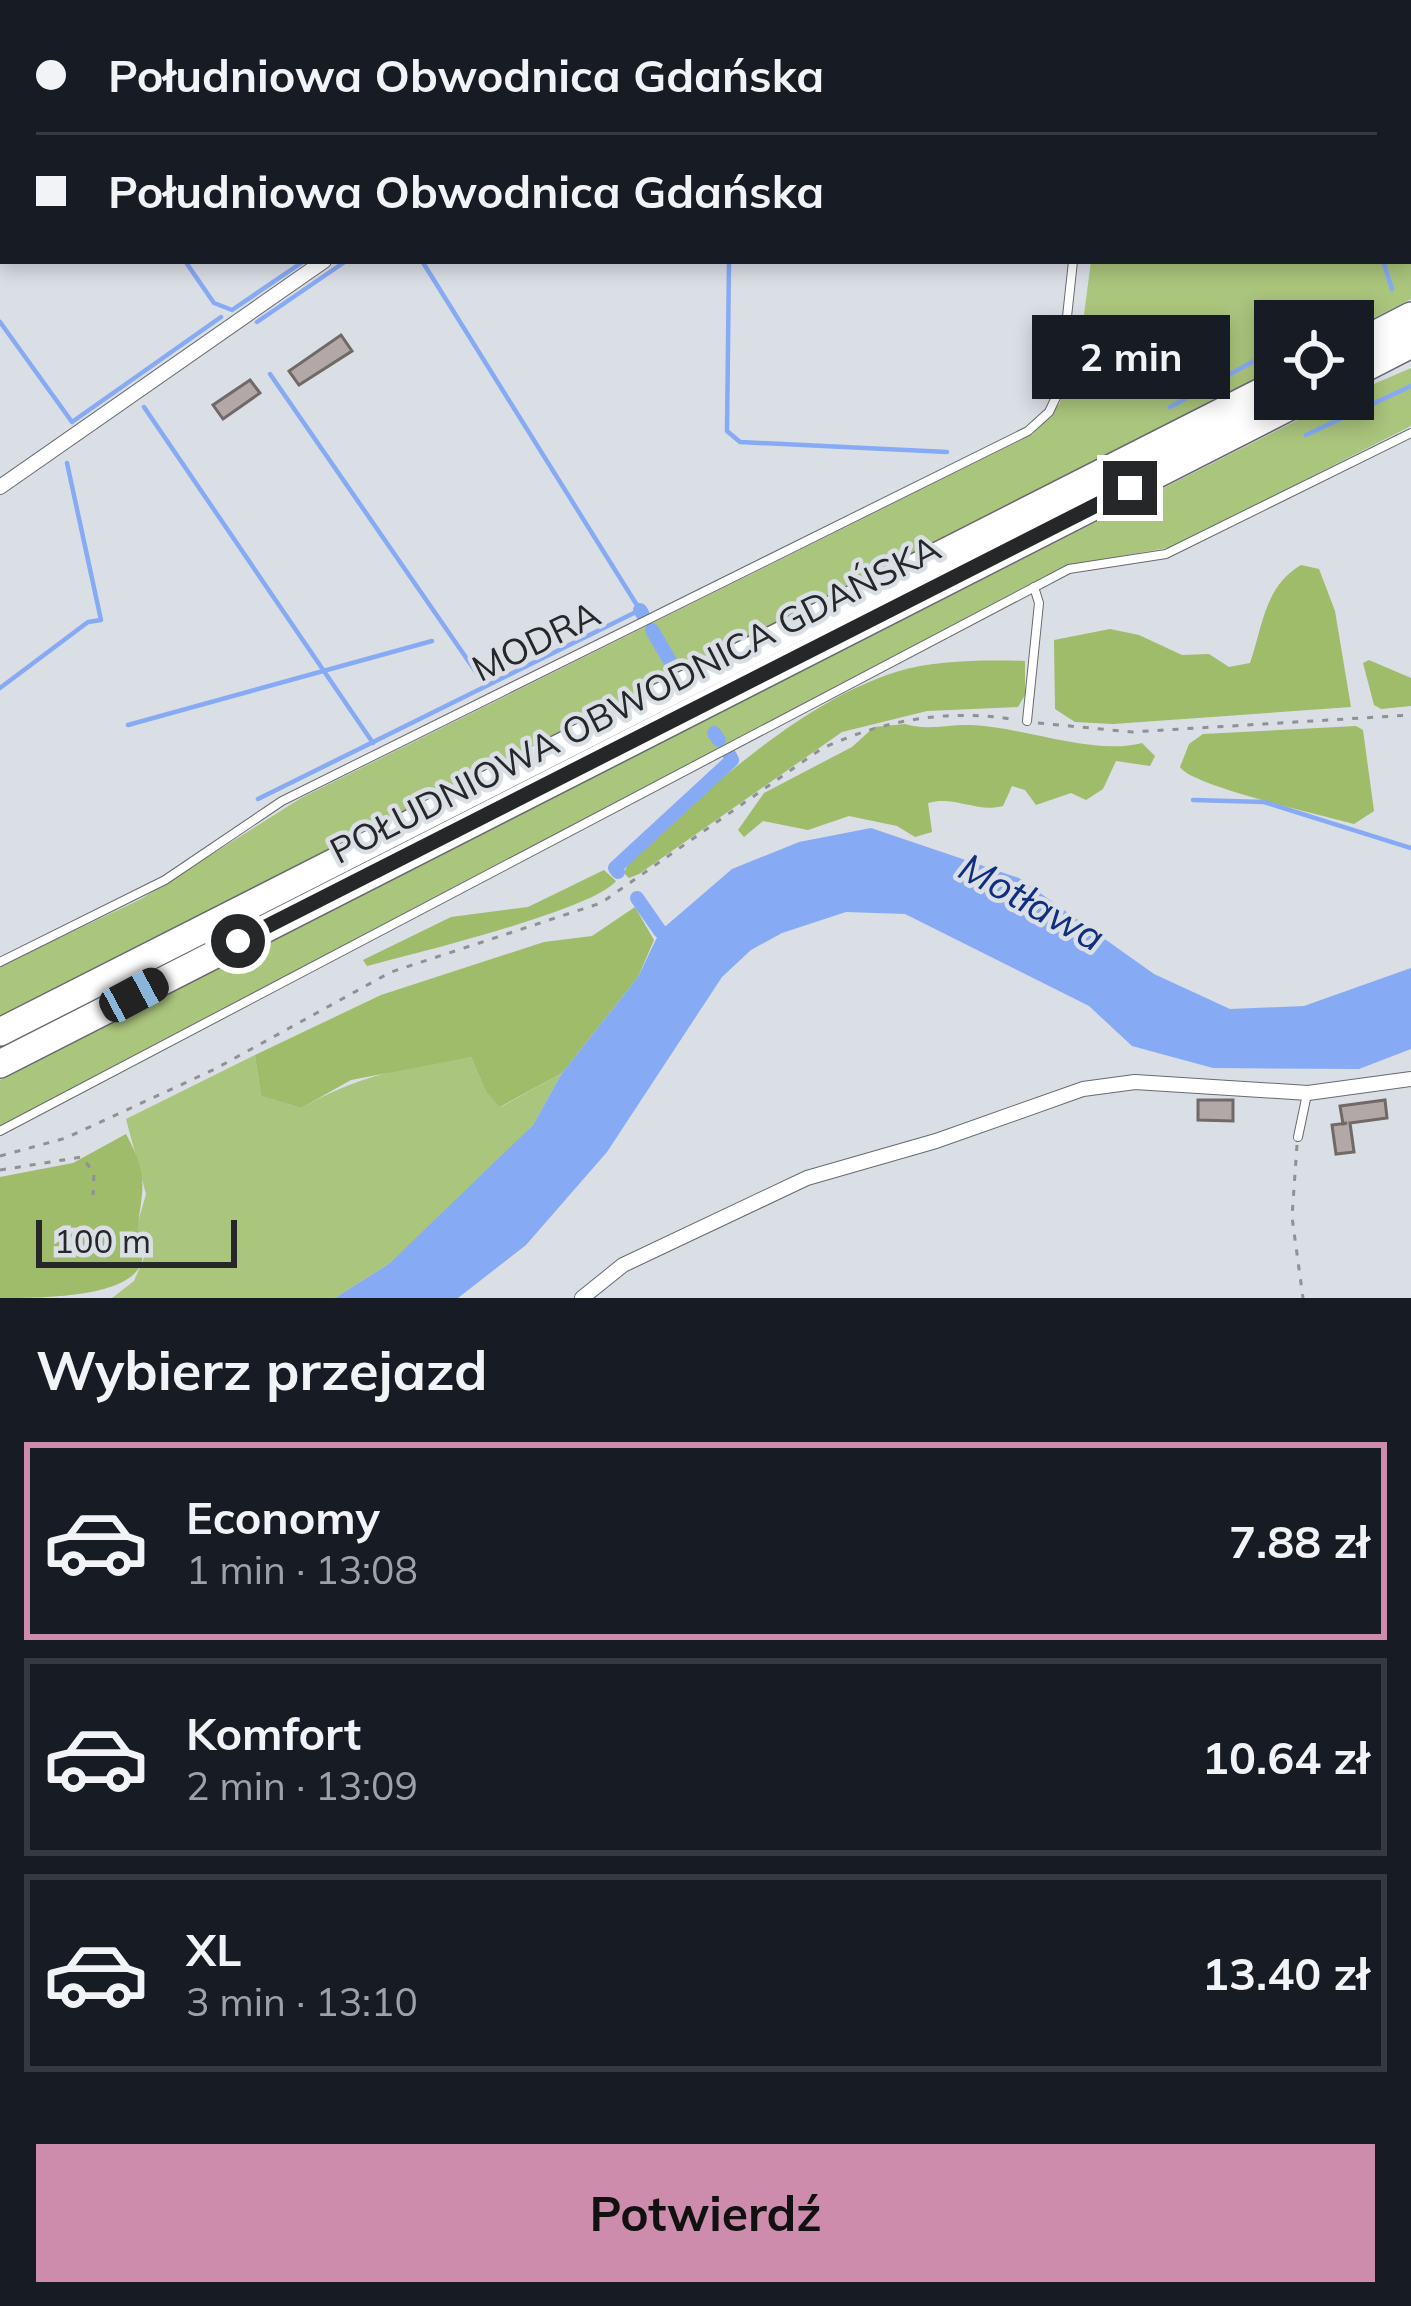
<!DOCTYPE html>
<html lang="pl">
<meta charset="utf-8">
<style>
:root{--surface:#171b24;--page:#20242c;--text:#f1f3f6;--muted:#9ea1a6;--line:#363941;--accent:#cd8cab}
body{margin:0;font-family:Mulish,sans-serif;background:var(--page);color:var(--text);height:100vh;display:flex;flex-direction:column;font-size:45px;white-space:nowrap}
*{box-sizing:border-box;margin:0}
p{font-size:39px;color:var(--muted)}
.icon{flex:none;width:66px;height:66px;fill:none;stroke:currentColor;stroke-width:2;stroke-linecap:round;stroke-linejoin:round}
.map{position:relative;height:1298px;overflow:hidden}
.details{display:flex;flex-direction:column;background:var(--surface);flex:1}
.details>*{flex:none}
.guide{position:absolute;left:0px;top:0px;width:1413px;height:264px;box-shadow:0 6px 18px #0003;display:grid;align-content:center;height:264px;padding:0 36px;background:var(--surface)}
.fabs{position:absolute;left:1254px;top:300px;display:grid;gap:24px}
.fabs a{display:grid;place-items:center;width:120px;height:120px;border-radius:0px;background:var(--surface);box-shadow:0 6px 18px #0003;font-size:60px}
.scale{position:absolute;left:36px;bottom:30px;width:201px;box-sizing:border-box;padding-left:12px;border:6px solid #252729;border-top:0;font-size:33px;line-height:42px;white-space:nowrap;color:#252729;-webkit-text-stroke:9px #dadee5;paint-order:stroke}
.end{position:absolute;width:54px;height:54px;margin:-27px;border:15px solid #252729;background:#fff;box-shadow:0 0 0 6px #fff}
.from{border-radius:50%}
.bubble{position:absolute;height:84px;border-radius:0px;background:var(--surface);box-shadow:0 6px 18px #0003;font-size:39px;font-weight:700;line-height:84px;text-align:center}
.car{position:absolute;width:36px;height:72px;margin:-36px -18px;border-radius:15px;box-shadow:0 0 9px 3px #0007;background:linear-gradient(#222 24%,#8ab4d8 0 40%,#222 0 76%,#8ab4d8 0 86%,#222 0)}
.guide b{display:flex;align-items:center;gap:42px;height:114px;font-size:45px}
.guide b+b{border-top:3px solid var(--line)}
.guide i{width:30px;height:30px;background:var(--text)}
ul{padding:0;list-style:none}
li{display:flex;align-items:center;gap:36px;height:198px;margin:0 24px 18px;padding:0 12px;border:6px solid var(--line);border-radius:0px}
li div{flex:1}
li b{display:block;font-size:45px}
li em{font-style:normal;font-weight:700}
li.selected{border-color:var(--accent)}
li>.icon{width:108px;height:108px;stroke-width:1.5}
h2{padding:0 36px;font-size:54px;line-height:144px}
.button{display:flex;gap:24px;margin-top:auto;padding:24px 36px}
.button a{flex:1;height:138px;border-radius:0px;background:var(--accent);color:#111;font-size:48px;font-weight:700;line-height:138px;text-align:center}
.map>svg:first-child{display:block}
.green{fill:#aac57c}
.forest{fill:#9ebc69}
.water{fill:#87aaf5}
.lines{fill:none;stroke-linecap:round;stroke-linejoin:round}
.stream{stroke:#87aaf5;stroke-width:4.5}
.canal{stroke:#87aaf5;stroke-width:14}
.building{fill:#b1a8a7;stroke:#716968;stroke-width:3}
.lane-casing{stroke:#676b71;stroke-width:10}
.street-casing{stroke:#676b71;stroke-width:16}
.highway-casing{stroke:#676b71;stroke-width:30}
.path{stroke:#8e9196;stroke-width:3;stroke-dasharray:6 9;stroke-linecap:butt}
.lane{stroke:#fff;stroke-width:8}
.street{stroke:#fff;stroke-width:14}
.highway{stroke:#fff;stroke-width:27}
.route{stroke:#252729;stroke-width:15}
.labels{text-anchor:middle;stroke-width:9;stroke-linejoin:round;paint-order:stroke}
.street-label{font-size:36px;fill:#252729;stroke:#dadee5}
.water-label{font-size:39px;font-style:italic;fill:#0f2e82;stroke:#dadee5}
</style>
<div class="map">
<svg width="1411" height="1298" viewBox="0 0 1411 1298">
<rect width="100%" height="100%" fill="#dadee5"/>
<g class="green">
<polygon points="1411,213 1411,299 1353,329 1353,321 1275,321 1275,372 1240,391 0,1017 0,966 141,899 301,798 1033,434 1060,403 1071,360 1078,361 1091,261 1410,261"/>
<polygon points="1411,368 1411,426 1172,547 1066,566 0,1126 0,1080 33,1061 1339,399 1353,399 1353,393"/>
<path d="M 255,1055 L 261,1096 L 301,1108 C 356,1077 408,1065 471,1057 L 486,1092 L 501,1107 L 562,1073 L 533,1125 L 477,1183 L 390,1263 L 335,1298 L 112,1298 L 134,1281 L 144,1258 L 136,1229 L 146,1194 L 126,1119 Z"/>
</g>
<g class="forest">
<path d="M 1301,565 L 1319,569 L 1335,611 L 1351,707 L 1113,724 L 1075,722 L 1055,709 L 1054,640 L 1110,629 L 1139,635 L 1182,655 L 1209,654 L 1229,667 L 1250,663 C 1263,626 1264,587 1301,565 Z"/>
<polygon points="1369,660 1411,678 1411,706 1381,709 1374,705 1363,663"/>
<path d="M 1025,661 L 1025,695 L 1018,707 L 927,711 L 842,732 L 639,874 L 629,878 L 624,873 L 631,857 C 706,792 800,702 896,672 C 933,660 985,660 1025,661 Z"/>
<path d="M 905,724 C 928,731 947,724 971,725 C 1024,727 1094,756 1142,743 L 1155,756 L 1150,766 L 1116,761 L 1103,789 L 1086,800 L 1071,793 L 1036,805 L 1025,790 L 1012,786 L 1003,806 C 977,813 955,795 928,803 L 932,832 L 915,837 L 897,826 L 849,816 L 808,830 L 763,821 L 744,837 L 738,830 L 764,793 L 852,747 L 874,727 Z"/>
<path d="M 1356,726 L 1363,730 L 1374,811 L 1354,824 C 1323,815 1191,786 1180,767 L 1189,744 L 1203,734 Z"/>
<path d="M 604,870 L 616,881 C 593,910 412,954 367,966 L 363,960 L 451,917 L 528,907 Z"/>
<polygon points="635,907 654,940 638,977 562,1073 500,1107 486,1092 471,1057 351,1080 301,1108 261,1096 255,1055 381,995 544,942 592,936"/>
<path d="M 126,1134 C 147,1174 144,1182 138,1224 C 136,1236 145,1249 142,1261 C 132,1298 42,1298 0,1298 L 0,1177 L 73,1163 Z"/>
</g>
<polygon class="water" points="871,828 1019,878 1154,974 1230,1009 1304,1006 1411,968 1411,1049 1359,1069 1213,1068 1132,1046 1089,1006 905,914 846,912 782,933 751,950 722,977 607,1152 526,1245 458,1298 335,1298 390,1263 533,1125 562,1073 638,977 660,931 732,869 799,842"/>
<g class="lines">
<g class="stream">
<polyline points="0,1 3,5"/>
<polyline points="185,261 214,303 232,310 304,261"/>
<polyline points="729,261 727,431 740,442 947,452"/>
<polyline points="1383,261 1392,289"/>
<polyline points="0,322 72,422 221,317"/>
<polyline points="257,322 346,261"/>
<polyline points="270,374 485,685"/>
<polyline points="144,407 373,743"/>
<polyline points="1170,407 1265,355"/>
<polyline points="1306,435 1411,386"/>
<polyline points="0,688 88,622 101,620 67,463"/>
<polyline points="128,725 432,641"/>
<polyline points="258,799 640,610 422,261"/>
<polyline points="1193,800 1264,802 1411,848"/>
</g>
<g class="canal">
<polyline points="640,610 642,613"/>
<polyline points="652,630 670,661"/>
<polyline points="714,733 719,740"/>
<polyline points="618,872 615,868 732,760 730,756"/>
<polyline points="637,898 660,931"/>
</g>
</g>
<g class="building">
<polygon points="341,335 352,351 299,385 289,371"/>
<polygon points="250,380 260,393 223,419 213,405"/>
<polygon points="1198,1100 1233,1100 1233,1121 1198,1120"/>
<polygon points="1385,1100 1387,1118 1350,1123 1354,1152 1336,1154 1332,1125 1347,1123 1343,1124 1340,1106"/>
</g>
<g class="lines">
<defs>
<g id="lane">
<polyline points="1027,721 1039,603 1034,587"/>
<polyline points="0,962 165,880 282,801 1028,431 1049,412 1059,391 1073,261"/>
<polyline points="0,1131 1069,569 1166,554 1411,433"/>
<polyline points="1298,1137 1307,1094"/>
</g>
<g id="street">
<polyline points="696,3 700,0"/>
<polyline points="944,3 945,0"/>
<polyline points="0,487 324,261"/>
<polyline points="582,1298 623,1265 807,1178 936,1141 1083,1089 1135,1082 1308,1093 1411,1079"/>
</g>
<g id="highway">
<polyline points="1353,346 1411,316"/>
<polyline points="1353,374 1411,344"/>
<polyline points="0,1032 1275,385"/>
<polyline points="0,1064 1304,399"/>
</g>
</defs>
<use href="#lane" class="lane-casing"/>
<use href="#street" class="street-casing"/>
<use href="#highway" class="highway-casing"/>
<g class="path">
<polyline points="1038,723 1132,732 1411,715"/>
<polyline points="1297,1145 1292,1217 1303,1298"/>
<path d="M 0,1156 L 66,1138 L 215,1069 L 391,972 L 601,903 L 821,749 C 883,720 948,708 1017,720"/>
<polyline points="0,1170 82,1157 94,1173 93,1195"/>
</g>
<use href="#lane" class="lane"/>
<use href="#street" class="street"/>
<use href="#highway" class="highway"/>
</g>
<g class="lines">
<polyline class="route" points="238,941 1130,488"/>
</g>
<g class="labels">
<g class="street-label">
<text transform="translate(536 641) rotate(-26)" y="13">MODRA</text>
<text transform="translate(635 699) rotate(-27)" y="13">POŁUDNIOWA OBWODNICA GDAŃSKA</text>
</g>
<g class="water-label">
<text transform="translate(1032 902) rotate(29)" y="14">Motława</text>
</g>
</g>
</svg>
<div class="fabs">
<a><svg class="icon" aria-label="locate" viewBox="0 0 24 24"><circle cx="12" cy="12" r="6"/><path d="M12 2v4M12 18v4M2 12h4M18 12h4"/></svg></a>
</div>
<div class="scale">100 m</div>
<i class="end from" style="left:238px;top:941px"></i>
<i class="end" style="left:1130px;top:488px"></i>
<div class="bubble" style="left:1032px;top:315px;width:198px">2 min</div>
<i class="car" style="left:134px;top:995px;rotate:62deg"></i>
<div class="guide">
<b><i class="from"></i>Południowa Obwodnica Gdańska</b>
<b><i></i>Południowa Obwodnica Gdańska</b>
</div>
</div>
<section class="details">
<h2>Wybierz przejazd</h2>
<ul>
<li class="selected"><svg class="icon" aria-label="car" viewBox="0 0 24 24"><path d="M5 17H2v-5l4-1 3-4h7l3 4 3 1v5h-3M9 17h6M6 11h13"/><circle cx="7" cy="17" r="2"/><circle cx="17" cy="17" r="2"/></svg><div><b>Economy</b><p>1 min · 13:08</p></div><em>7.88 zł</em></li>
<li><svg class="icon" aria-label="car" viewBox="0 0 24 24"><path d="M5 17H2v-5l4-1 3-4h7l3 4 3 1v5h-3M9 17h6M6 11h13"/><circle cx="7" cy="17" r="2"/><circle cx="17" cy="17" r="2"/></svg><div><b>Komfort</b><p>2 min · 13:09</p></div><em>10.64 zł</em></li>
<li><svg class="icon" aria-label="car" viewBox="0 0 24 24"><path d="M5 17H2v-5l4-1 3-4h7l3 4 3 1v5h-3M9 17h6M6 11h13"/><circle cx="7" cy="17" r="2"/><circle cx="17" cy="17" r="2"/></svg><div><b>XL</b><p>3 min · 13:10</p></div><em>13.40 zł</em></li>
</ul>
<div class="button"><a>Potwierdź</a></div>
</section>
